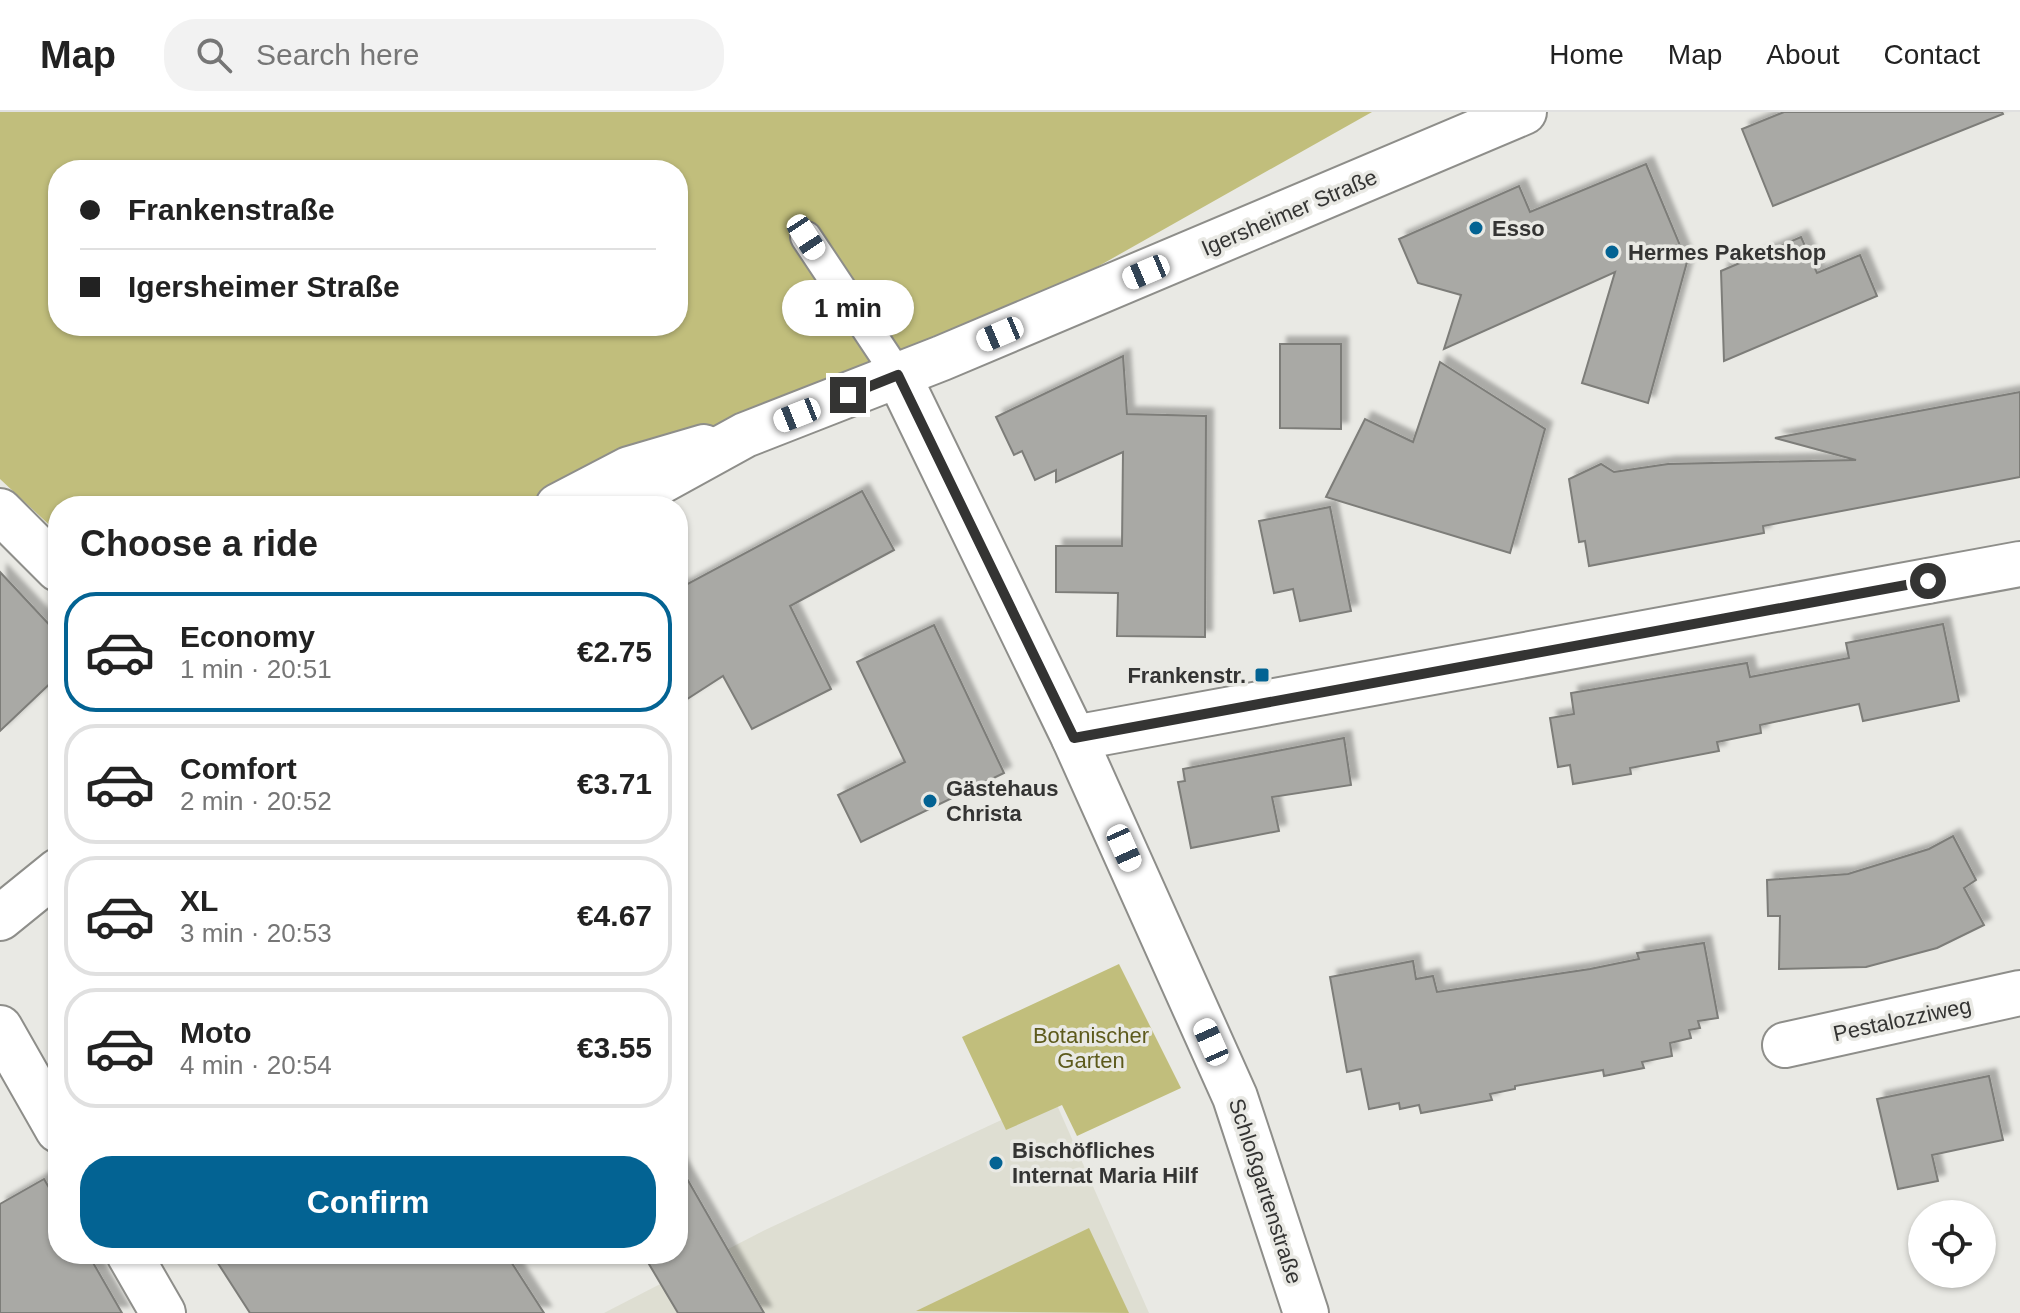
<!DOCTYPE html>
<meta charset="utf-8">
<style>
:root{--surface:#fff;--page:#f2f2f2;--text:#222;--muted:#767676;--line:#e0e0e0;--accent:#036393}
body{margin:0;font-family:Helvetica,sans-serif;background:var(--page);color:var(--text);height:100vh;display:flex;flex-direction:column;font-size:30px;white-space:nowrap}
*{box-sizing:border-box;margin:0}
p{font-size:26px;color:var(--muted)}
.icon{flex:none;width:44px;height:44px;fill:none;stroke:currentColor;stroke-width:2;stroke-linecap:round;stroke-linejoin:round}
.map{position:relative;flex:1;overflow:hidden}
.panel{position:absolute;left:48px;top:384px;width:640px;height:768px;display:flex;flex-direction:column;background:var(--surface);border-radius:32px;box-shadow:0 2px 6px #0004}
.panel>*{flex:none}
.banner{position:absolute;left:48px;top:48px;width:640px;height:176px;border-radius:32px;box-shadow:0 2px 6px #0004;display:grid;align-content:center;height:176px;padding:0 32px;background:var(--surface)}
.controls{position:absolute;left:1908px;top:1088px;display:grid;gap:16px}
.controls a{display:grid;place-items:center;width:88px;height:88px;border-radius:50%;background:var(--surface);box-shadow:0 2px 6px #0004;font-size:40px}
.end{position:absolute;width:36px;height:36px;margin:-18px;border:10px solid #343433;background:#fff;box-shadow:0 0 0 4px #fff}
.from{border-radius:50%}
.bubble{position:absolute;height:56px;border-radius:28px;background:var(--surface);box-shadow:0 2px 6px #0004;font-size:26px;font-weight:700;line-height:56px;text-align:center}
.car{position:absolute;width:24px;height:48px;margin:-24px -12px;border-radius:10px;box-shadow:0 0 6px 2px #0007;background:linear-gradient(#fff 24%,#345 0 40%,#fff 0 76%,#345 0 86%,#fff 0)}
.banner b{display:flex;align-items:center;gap:28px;height:76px;font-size:30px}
.banner b+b{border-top:2px solid var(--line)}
.banner i{width:20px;height:20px;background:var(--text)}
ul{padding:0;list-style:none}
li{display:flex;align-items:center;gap:24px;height:120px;margin:0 16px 12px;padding:0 16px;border:4px solid var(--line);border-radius:32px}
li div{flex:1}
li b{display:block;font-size:30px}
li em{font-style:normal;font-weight:700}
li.selected{border-color:var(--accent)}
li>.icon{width:72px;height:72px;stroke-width:1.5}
h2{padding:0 32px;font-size:36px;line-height:96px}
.primary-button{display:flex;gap:16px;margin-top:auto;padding:16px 32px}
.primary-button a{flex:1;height:92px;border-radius:32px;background:var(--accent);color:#fff;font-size:32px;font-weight:700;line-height:92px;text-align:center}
header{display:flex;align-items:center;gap:48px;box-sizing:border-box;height:112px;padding:0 40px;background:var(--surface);border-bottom:2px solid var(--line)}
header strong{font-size:38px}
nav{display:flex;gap:44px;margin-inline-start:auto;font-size:28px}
.search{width:560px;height:72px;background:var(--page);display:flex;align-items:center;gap:20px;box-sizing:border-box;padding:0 28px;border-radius:32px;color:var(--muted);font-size:30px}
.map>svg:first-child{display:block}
.built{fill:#deded2}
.green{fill:#c1be7c;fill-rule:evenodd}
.building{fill:#a9a9a5;stroke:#7d7d79;stroke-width:2;filter:url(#shadow)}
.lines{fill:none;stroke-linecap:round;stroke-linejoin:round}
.service-casing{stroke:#8e8e8a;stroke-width:34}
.minor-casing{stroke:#8e8e8a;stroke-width:48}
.tertiary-casing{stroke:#8e8e8a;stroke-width:48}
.service{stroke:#fff;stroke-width:30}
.minor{stroke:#fff;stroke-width:44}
.tertiary{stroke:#fff;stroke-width:44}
.route{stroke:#343433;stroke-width:10}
.poi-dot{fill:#036393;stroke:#e9e9e4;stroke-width:3}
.labels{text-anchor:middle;stroke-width:7;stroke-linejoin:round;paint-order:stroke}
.street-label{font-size:22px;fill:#343433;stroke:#e9e9e4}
.poi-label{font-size:22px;font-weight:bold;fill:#343433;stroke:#e9e9e4;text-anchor:start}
.park-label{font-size:22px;fill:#5d5a1c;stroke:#e9e9e4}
</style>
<header>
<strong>Map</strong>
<div class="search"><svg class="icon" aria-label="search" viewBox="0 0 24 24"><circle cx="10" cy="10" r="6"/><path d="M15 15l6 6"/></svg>Search here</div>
<nav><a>Home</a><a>Map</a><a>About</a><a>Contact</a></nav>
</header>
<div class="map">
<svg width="2020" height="1201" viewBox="0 0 2020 1201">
<defs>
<filter id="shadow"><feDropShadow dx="7" dy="-7" stdDeviation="2" flood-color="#0004"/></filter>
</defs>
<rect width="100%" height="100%" fill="#e9e9e4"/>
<polygon class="built" points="1053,984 1149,1201 604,1201 765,1118"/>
<g class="green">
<path d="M 0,0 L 1372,0 L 916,257 L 558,394 L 58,394 L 58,421 L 0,367 ZM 58,58 L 678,58 L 678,214 L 58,214 Z"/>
<polygon points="1119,852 1181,976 1077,1024 1062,993 1006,1018 962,925"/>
<polygon points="1089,1116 1129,1201 916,1199"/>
</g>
<g class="building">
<polygon points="1784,0 2002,0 2003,2 1773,94 1742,17"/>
<polygon points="1646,52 1687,150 1648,291 1582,271 1615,160 1444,237 1461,183 1418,171 1399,127 1519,74 1530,100"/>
<polygon points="1801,125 1817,161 1860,143 1877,184 1724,249 1721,159"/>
<polygon points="1280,232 1341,232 1341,317 1280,316"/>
<polygon points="1123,244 1127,302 1206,304 1205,525 1117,524 1118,481 1056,480 1056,434 1122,434 1123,340 1056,370 1056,358 1035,368 1022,339 1014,343 996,305"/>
<polygon points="1440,250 1545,317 1510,441 1326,385 1365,307 1413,330"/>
<polygon points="2020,280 2020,365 1763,414 1764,421 1589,454 1585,429 1579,430 1569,367 1601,352 1614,360 1668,352 1856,348 1775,326"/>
<polygon points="862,379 894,438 790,494 831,577 752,617 723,564 678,593 678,477"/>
<polygon points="1330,395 1351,499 1300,509 1293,477 1274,481 1259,409"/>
<polygon points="0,460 58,522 58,564 0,619"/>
<polygon points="1943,512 1959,589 1863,609 1859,592 1760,613 1761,621 1717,630 1719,639 1630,656 1631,662 1573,672 1570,653 1558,655 1550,606 1574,602 1571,581 1747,551 1750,565 1849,546 1846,531"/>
<polygon points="934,513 1004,661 861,730 838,683 905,650 857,550"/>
<polygon points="1344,626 1351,673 1272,685 1279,719 1191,736 1178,670 1185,669 1183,657"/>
<polygon points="1953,724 1976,768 1964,776 1984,813 1937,836 1866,855 1779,857 1780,804 1768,804 1767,768 1848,762 1929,737"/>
<polygon points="1704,831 1718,906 1698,909 1700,916 1689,918 1691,926 1670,931 1672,944 1642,950 1644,956 1604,964 1603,958 1515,974 1515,977 1490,982 1492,988 1421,1001 1419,993 1400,997 1399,991 1369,997 1361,957 1347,960 1330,865 1413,849 1416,867 1433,864 1437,880 1590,857 1639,847 1637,841"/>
<polygon points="1989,964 2003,1028 1932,1043 1938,1069 1898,1077 1877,987"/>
<polygon points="678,1051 764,1201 678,1201 643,1142 678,1142"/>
<polygon points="44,1067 58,1091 58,1142 88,1142 122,1201 0,1201 0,1092"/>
<polygon points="212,1142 506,1142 544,1201 250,1201"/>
</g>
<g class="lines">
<defs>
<polyline id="service" points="806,125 898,263"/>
<g id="minor">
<polyline points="898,263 1074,626 1235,985 1306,1201"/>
<polyline points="558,394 629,357 704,335"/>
<polyline points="0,399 58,457"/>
<polyline points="1074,626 2020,452"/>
<polyline points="0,916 58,1018"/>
<polyline points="1785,933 2020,881"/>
<polyline points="129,1142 163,1201"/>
</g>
<g id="tertiary">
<polyline points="616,394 745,323 942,246 1524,0"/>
<polyline points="0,806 58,759"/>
</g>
</defs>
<use href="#service" class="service-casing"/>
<use href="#minor" class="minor-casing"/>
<use href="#tertiary" class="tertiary-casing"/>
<use href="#service" class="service"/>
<use href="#minor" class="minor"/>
<use href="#tertiary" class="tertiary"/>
</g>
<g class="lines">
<polyline class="route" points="848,283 898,263 1074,626 1928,469"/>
</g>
<g class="poi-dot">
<circle cx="1476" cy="116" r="8"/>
<circle cx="1612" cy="140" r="8"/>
<rect x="1254" y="555" width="16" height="16" rx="4"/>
<circle cx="930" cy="689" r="8"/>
<circle cx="996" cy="1051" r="8"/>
</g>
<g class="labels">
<g class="street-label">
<text transform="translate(1289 100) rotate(-23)" y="8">Igersheimer Straße</text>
<text transform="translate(1902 907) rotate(-12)" y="8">Pestalozziweg</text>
<text transform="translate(1266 1079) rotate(72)" y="8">Schloßgartenstraße</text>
</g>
<g class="poi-label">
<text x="1492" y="124">Esso</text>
<text x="1628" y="148">Hermes Paketshop</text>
<text x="1246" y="571" text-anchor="end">Frankenstr.</text>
<text x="946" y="684">Gästehaus<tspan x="946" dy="25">Christa</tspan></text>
<text x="1012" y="1046">Bischöfliches<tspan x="1012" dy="25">Internat Maria Hilf</tspan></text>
</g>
<g class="park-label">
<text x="1091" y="931">Botanischer<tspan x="1091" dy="25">Garten</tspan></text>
</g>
</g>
</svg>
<div class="controls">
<a><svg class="icon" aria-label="locate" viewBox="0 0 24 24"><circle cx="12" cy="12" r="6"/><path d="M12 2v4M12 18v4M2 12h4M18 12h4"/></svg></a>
</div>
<i class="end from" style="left:1928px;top:469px"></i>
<i class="end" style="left:848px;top:283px"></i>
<div class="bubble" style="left:782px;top:168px;width:132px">1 min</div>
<i class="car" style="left:806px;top:125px;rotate:147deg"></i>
<i class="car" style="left:1146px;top:160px;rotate:247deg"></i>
<i class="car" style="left:1000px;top:222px;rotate:247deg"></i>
<i class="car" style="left:797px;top:303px;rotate:248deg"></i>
<i class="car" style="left:1124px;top:736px;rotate:156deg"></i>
<i class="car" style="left:1211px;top:930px;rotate:336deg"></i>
<div class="banner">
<b><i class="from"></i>Frankenstraße</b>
<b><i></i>Igersheimer Straße</b>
</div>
<section class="panel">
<h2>Choose a ride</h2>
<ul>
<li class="selected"><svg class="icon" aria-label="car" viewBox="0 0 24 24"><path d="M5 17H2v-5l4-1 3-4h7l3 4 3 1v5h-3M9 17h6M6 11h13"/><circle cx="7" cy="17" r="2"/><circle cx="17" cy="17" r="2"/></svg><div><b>Economy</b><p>1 min · 20:51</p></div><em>€2.75</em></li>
<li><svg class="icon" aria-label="car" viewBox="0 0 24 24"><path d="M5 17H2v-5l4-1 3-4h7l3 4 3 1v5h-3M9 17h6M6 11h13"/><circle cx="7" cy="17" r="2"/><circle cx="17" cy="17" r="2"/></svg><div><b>Comfort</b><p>2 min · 20:52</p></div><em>€3.71</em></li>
<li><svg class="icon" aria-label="car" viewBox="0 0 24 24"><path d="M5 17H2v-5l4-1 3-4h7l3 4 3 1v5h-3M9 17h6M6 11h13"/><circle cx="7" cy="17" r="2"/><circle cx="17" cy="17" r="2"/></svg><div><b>XL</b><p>3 min · 20:53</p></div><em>€4.67</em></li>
<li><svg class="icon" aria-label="car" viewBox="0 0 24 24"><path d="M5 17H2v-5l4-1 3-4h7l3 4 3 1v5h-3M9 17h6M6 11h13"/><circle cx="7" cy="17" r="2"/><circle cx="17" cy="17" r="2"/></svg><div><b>Moto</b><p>4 min · 20:54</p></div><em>€3.55</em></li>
</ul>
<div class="primary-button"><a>Confirm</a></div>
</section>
</div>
